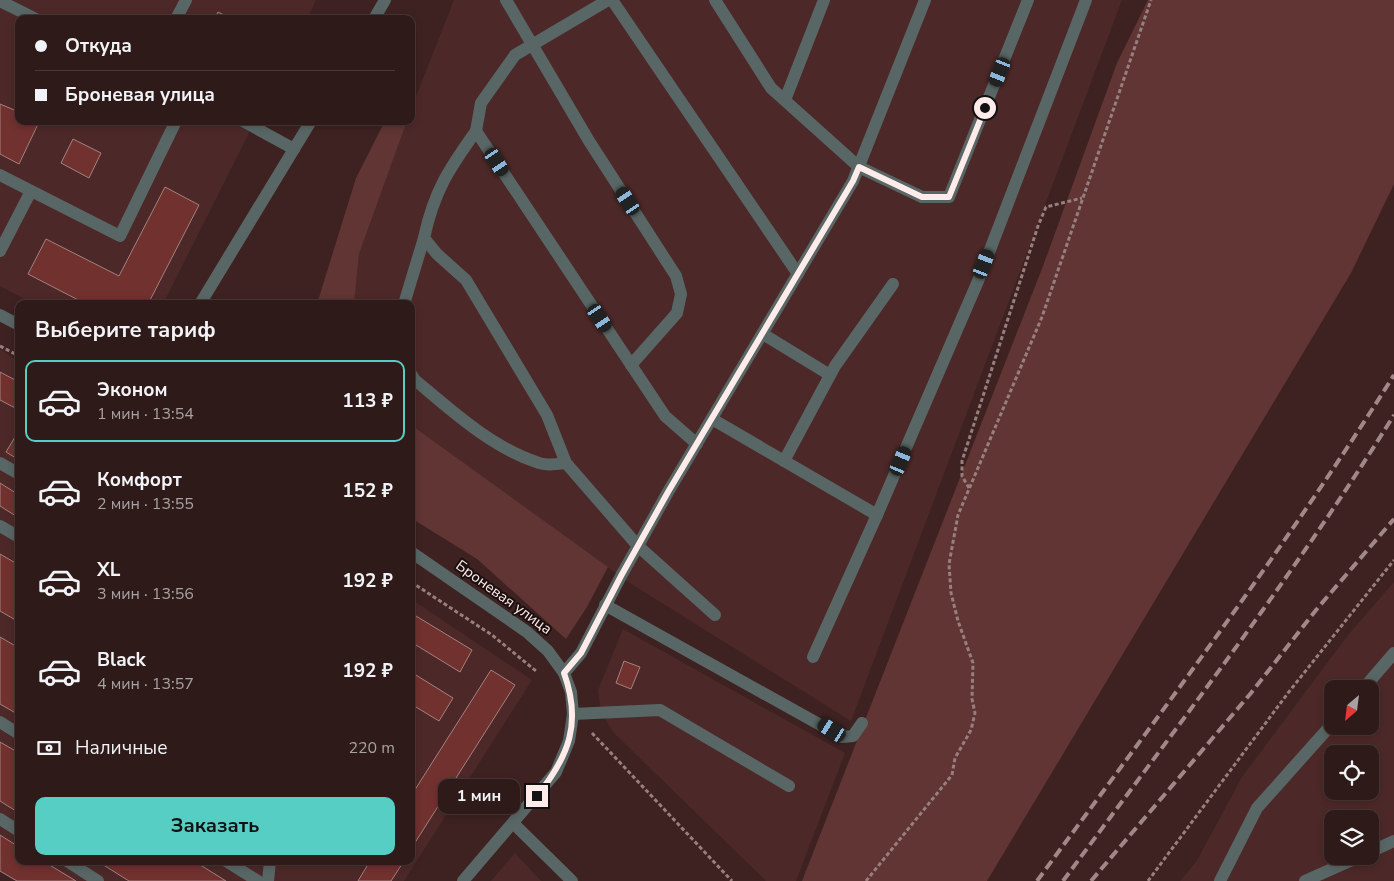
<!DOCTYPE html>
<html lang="ru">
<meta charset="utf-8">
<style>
:root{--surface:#2e1a19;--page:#362322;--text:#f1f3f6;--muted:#a7a1a2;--line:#493838;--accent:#56cec3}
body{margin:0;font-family:"Nunito Sans",sans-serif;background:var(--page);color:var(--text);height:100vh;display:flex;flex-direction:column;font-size:19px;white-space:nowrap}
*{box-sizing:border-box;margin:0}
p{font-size:16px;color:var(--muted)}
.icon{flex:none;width:28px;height:28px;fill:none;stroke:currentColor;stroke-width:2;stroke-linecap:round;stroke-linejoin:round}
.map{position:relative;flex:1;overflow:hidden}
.details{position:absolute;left:15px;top:300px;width:400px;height:565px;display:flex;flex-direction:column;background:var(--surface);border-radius:10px;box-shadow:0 2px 8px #0003,0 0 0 1px var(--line)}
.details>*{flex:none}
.guide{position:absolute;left:15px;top:15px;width:400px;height:110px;border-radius:10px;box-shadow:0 2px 8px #0003,0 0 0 1px var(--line);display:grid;align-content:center;height:110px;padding:0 20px;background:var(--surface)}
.needle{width:32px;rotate:208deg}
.tools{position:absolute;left:1324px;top:680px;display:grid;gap:10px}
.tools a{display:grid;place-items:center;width:55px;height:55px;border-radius:10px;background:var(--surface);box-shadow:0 2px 8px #0003,0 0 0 1px var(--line);font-size:25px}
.end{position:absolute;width:22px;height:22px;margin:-11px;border:6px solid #feebea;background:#111;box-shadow:0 0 0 2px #111}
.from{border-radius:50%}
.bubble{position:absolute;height:35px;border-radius:10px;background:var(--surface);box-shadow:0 2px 8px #0003,0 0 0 1px var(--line);font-size:16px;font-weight:700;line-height:35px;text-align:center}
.car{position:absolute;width:15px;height:30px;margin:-15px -8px;border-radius:6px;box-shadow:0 0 4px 1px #0007;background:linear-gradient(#222 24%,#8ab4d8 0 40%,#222 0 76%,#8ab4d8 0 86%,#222 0)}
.guide b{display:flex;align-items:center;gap:18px;height:48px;font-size:19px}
.guide b+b{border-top:1px solid var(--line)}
.guide i{width:12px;height:12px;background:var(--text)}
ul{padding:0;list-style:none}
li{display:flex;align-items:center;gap:15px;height:82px;margin:0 10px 8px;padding:0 10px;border:2px solid transparent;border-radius:10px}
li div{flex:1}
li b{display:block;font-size:19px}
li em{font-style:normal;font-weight:700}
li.current{border-color:var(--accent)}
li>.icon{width:45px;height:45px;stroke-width:1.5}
h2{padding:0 20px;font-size:22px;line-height:60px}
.pay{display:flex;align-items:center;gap:12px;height:55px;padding:0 20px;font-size:19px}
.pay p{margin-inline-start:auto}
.primary-button{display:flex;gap:10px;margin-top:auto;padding:10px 20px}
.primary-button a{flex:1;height:58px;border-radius:10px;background:var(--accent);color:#111;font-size:20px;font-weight:700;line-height:58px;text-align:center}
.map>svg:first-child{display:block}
.built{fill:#4c2928;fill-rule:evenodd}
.green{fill:#603533}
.building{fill:#71312f;stroke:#a3817f}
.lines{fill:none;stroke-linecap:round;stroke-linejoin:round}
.path{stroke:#977f7e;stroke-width:3;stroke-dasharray:4 2.5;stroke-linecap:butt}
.minor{stroke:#586765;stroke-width:12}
.rail{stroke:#9f8887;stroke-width:4;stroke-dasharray:10 5;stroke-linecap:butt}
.route{stroke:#feebea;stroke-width:6}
.labels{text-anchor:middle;stroke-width:4;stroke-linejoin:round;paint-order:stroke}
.street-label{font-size:15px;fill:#feebea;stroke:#1c100f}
</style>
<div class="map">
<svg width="1394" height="881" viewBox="0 0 1394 881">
<rect width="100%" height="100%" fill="#3d2221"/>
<g class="built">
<polygon points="0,0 316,0 307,19 19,19 19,121 255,121 163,304 34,304 0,286"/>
<polygon points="454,0 1122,0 851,721 630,583 411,429 411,304 354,304 359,254 407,121 411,121 411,109"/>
<polygon points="0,349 19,362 19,861 411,861 411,599 532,680 404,881 15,881 0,872"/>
<path d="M 1394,582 L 1394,881 L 1180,881 L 1196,862 L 1242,777 L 1348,635 ZM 1332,689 L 1370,689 L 1370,726 L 1332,726 ZM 1332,754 L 1370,754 L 1370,791 L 1332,791 ZM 1332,819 L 1370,819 L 1370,856 L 1332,856 Z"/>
<polygon points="623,629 845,753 796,881 766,881 614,733 601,712 598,690"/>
<polygon points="515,853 541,881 491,881"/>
</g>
<g class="green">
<polygon points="1148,0 1394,0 1394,184 1351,273 987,881 802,881 1043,266 1117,63"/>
<polygon points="385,121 407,121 359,254 354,304 317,304 356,178"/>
<polygon points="411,425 608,567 587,607 566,639 477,559 411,518"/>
</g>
<g class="building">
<polygon points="218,12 232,19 214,19"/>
<polygon points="0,104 19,112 19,121 39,122 19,164 0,154"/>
<polygon points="73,139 101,153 89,178 61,163"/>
<polygon points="165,187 199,205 148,304 86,304 28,274 46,239 119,276"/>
<polygon points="0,372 19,382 19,410 0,400"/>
<polygon points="18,432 19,433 19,460 6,452"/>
<polygon points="0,483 19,495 19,518 0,506"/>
<polygon points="0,554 19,565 19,622 0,611"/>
<polygon points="411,613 472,650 460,672 411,642"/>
<polygon points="0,637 19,648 19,715 0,704"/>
<polygon points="624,661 640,667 631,689 616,683"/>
<polygon points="491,670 515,685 411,849 411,796"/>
<polygon points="411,672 453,698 439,721 411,704"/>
<polygon points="0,742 19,753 19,813 0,801"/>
<polygon points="0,835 19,847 19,861 43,861 76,881 17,881 0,871"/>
<polygon points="97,861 194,861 226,881 129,881"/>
<polygon points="370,861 404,861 391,881 358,881"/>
</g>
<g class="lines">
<g class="path">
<polyline points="0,346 19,356"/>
<polyline points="969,488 962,476 962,461 1038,226 1046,207 1082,198"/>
<polyline points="411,582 492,635 536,671"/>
<polyline points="592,733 732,881"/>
<polyline points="866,881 952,775 955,758 971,730 975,713 972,699 973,663 958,621 951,593 949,564 958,515 1042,317 1151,0"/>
<polyline points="1148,881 1288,693 1394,560"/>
</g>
<g class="minor">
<polyline points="506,0 589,141 676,276 681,294 677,313 631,365"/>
<polyline points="608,0 515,55 481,103 476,131 665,416 697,444"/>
<polyline points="612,0 798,274"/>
<polyline points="715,0 771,88 859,167 922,197 949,197 1028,0"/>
<polyline points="0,1 36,19"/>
<polyline points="176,19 186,0"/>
<polyline points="374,19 385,0"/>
<polyline points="785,100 824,0"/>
<polyline points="243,121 294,149"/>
<path d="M 476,131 C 449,169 434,191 424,238 L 437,254 L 466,280 L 547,415 L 566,463 L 638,546 L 715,615"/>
<polyline points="0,175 120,236 176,121"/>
<polyline points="0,251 31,191"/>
<polyline points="200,304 311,121"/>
<polyline points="404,304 424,238"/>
<polyline points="0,315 19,325"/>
<polyline points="763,334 830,375"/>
<path d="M 411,374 L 415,380 C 452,411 492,448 539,463 C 547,466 558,464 566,463"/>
<polyline points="712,419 877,515 978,281 1086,0"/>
<polyline points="784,461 835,366 893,284"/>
<polyline points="0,463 19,474"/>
<polyline points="0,526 19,537"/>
<polyline points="411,552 527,632 548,651 564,673 571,692 573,714 569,741 556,772 463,881"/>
<polyline points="605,605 842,737 853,736 862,723"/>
<polyline points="813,657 877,515"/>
<polyline points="564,673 581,653 621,576 668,492 853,181 925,0"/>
<polyline points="1363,689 1394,653"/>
<polyline points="573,714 660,710 789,786"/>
<polyline points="0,722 19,734"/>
<polyline points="0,819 19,831"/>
<polyline points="513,823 572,881"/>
<polyline points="1370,852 1394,841"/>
<polyline points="67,861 98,881"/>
<polyline points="226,861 258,881"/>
<polyline points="268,881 270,861"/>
<polyline points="1220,881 1257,808 1332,724"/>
<polyline points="1305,881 1361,856"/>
</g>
<g class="rail">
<path d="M 1037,881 C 1159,715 1284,550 1394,375"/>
<path d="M 1063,881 C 1176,728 1293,577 1394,415"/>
<polyline points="1091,881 1251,693 1316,610 1394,519"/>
</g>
</g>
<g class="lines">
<path class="route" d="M 537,796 C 569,756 582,723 564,673 L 581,653 L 621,576 L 668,492 L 853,181 L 859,167 L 922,197 L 949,197 L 985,108"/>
</g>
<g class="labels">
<g class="street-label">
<text transform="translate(504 597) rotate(36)" y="5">Броневая улица</text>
</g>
</g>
</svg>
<div class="tools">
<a><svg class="needle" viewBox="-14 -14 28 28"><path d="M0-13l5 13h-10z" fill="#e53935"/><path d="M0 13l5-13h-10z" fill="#a7a1a2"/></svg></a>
<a><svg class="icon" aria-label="locate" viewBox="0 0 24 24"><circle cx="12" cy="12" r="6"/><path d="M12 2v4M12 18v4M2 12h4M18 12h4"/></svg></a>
<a><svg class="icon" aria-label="layers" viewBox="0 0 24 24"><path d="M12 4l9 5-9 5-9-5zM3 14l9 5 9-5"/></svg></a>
</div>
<i class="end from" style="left:985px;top:108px"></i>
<i class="end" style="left:537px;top:796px"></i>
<div class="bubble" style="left:438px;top:779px;width:82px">1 мин</div>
<i class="car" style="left:1000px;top:72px;rotate:202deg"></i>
<i class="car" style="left:497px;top:162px;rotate:147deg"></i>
<i class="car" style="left:628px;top:201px;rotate:327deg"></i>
<i class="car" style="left:984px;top:264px;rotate:21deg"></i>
<i class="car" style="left:600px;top:318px;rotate:146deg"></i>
<i class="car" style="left:901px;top:461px;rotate:23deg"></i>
<i class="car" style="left:832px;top:730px;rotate:302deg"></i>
<div class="guide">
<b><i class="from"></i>Откуда</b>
<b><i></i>Броневая улица</b>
</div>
<section class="details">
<h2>Выберите тариф</h2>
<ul>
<li class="current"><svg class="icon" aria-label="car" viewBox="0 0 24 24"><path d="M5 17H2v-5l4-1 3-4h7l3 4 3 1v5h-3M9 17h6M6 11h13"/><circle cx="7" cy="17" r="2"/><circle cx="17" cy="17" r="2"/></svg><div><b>Эконом</b><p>1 мин · 13:54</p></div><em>113 ₽</em></li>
<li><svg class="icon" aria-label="car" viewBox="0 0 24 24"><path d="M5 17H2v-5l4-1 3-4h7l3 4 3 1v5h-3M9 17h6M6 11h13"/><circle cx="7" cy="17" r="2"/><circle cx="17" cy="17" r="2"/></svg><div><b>Комфорт</b><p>2 мин · 13:55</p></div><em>152 ₽</em></li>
<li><svg class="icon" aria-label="car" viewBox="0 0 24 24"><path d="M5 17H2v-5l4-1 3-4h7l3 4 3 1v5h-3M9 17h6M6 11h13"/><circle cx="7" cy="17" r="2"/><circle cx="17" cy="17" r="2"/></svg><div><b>XL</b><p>3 мин · 13:56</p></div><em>192 ₽</em></li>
<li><svg class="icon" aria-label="car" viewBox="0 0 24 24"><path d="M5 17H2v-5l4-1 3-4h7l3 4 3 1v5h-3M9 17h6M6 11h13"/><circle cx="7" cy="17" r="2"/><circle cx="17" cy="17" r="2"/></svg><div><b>Black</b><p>4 мин · 13:57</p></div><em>192 ₽</em></li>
</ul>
<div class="pay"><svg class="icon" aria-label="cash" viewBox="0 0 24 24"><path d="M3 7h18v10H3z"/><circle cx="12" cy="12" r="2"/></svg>Наличные<p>220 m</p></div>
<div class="primary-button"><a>Заказать</a></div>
</section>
</div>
